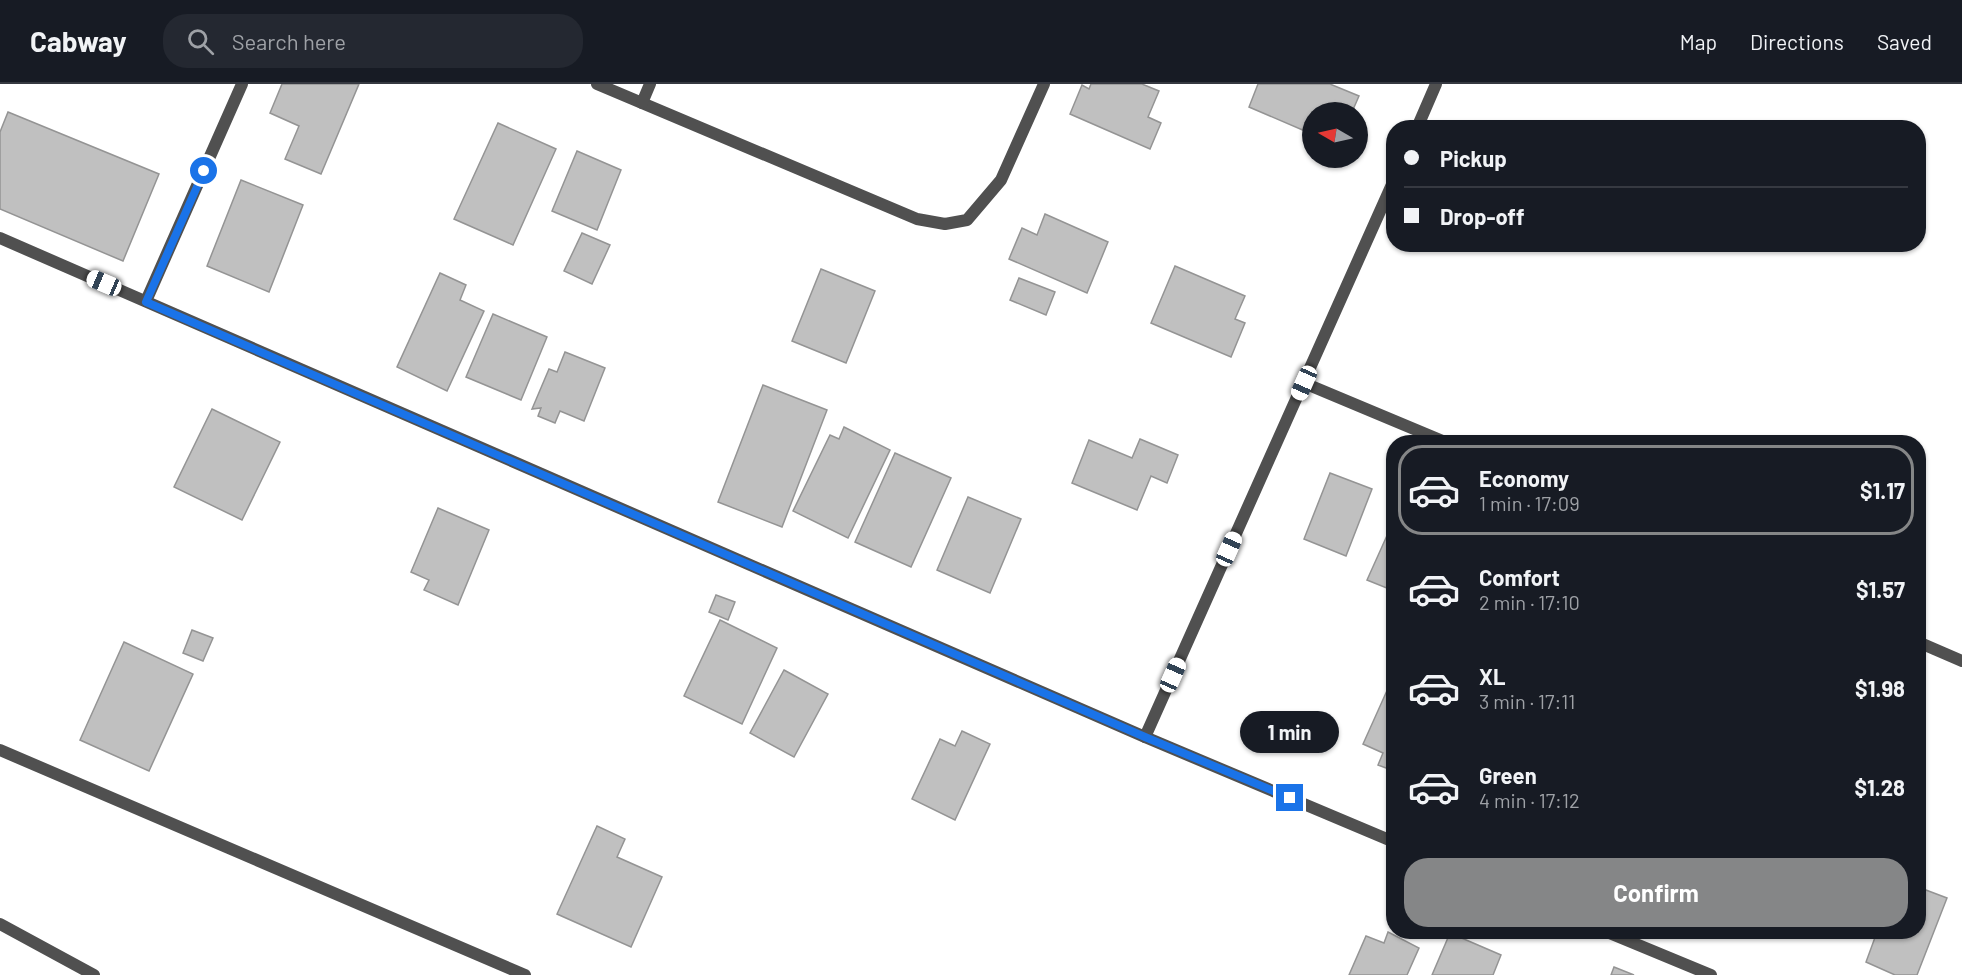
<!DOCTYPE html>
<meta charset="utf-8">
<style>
:root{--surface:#171b24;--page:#242831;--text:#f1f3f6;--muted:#9ea1a6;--line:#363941;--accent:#858687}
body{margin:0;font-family:Barlow,sans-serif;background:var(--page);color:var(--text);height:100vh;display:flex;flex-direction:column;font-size:22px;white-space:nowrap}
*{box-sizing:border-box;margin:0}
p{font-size:20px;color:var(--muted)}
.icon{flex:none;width:33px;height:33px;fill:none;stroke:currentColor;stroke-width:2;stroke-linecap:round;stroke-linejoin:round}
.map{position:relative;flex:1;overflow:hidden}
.drawer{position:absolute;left:1386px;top:351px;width:540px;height:504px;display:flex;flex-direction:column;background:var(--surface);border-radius:24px;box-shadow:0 2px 4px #0004}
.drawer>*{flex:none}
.top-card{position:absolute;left:1386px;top:36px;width:540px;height:132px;border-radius:24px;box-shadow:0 2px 4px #0004;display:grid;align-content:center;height:132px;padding:0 18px;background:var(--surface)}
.needle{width:39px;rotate:279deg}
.controls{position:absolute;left:1302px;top:18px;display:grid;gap:12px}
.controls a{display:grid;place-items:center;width:66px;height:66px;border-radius:50%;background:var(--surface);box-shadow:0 2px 4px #0004;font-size:30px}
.end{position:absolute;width:27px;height:27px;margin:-14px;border:8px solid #1a73e8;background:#fff;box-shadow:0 0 0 3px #fff}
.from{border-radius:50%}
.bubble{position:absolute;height:42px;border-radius:21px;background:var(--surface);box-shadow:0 2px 4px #0004;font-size:20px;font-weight:700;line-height:42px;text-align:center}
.car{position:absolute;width:18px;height:36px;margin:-18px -9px;border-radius:8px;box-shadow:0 0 4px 2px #0007;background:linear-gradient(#fff 24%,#345 0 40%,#fff 0 76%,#345 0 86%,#fff 0)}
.top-card b{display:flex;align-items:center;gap:21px;height:57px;font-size:22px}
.top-card b+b{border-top:2px solid var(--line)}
.top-card i{width:15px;height:15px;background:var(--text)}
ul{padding:10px 0 0;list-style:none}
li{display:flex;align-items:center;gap:18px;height:90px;margin:0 12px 9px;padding:0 6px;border:3px solid transparent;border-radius:24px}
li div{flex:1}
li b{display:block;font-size:22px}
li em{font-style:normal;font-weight:700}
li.on{border-color:var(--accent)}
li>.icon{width:54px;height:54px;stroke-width:1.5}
.action{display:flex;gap:12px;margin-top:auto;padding:12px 18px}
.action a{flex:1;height:69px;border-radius:24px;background:var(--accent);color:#fff;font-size:24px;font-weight:700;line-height:69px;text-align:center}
header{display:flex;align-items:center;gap:36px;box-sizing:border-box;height:84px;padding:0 30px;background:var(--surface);border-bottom:2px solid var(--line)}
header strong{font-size:28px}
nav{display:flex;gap:33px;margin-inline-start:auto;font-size:21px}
.search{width:420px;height:54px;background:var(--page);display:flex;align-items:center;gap:15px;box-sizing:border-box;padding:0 21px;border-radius:24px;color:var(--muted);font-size:22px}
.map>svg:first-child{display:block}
.building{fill:#c0c0c0;stroke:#949494;stroke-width:1.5}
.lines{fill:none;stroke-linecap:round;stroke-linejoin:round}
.minor{stroke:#505050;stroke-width:12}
.route{stroke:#1a73e8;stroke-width:8}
</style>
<header>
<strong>Cabway</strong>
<div class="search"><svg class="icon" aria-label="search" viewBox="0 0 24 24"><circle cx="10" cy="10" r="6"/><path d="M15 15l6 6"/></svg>Search here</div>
<nav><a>Map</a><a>Directions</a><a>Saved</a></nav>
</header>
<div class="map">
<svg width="1962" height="891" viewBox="0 0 1962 891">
<rect width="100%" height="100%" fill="#fff"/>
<g class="building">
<polygon points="282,0 359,0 321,90 285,75 299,42 270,29"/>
<polygon points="1091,0 1142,0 1159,7 1148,33 1161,39 1150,65 1070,30 1082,1 1089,5"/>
<polygon points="1258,0 1330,0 1359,12 1352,28 1312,28 1312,50 1249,23"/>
<polygon points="8,28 159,90 123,177 0,125 0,48"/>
<polygon points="498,39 556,65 513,161 454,135"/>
<polygon points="577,67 621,86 597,146 552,127"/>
<polygon points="241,96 303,121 269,208 207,182"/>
<polygon points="1045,130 1108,158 1087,209 1009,175 1022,144 1037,151"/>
<polygon points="582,149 610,161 592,200 564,187"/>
<polygon points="1175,182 1245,212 1235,235 1245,239 1231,273 1151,239"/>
<polygon points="821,185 875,207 846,279 792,257"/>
<polygon points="440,189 466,201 460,216 484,227 447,307 397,283"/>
<polygon points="1019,194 1055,208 1046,231 1010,216"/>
<polygon points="493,230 547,253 521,316 466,293"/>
<polygon points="565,268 605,284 584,337 560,327 555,339 538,332 541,324 532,325 549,285 557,288"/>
<polygon points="763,301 827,326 782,443 718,418"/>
<polygon points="212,325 280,358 242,436 174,403"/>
<polygon points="844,343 890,366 848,454 793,427 830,351 839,355"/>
<polygon points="1140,355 1178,371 1167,399 1151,392 1137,426 1072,399 1089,356 1132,374"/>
<polygon points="895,369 951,394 911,483 855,458"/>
<polygon points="1330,389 1372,405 1346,472 1304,455"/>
<polygon points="968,413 1021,435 990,509 937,486"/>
<polygon points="438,424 489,446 458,521 424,506 429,496 411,488"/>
<polygon points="1394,436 1394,507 1367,496"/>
<polygon points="716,511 735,518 728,536 709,528"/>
<polygon points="720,536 777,564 742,640 684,612"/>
<polygon points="192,546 213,554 203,577 183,569"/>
<polygon points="124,558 193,590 149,687 80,656"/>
<polygon points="784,586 828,610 794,673 750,649"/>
<polygon points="1394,591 1394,687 1378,681 1383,669 1363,660"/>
<polygon points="962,647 990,660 955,736 912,715 940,655 955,662"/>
<polygon points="597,742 625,755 617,773 662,793 631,863 557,830"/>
<polygon points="1918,803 1947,814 1917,891 1895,891 1866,878 1877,848 1918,848"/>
<polygon points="1388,848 1419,864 1407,891 1349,891 1366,852 1384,859"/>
<polygon points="1450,849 1501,871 1493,891 1432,891"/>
<polygon points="1614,883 1634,891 1611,891"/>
</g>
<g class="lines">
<g class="minor">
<polyline points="597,0 917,135 945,140 967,136 1001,96 1044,0"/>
<polyline points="642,19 650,0"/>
<polyline points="1417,44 1436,0"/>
<polyline points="0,154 1145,653 1394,758"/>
<polyline points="146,217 242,0"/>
<polyline points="1304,299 1445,358"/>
<polyline points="1918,558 1962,577"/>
<polyline points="1145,653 1394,96"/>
<polyline points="0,666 525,891"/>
<polyline points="0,840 94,891"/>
<polyline points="1607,848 1711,891"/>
</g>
</g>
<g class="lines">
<polyline class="route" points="204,87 146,218 1145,653 1290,714"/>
</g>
</svg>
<div class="controls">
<a><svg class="needle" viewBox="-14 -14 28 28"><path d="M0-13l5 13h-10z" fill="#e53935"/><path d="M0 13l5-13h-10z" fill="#9ea1a6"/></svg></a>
</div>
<i class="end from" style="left:204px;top:87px"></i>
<i class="end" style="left:1290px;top:714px"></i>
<div class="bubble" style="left:1240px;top:627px;width:99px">1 min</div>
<i class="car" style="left:104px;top:199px;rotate:293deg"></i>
<i class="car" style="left:1304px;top:299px;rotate:204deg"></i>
<i class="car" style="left:1229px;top:465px;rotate:24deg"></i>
<i class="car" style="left:1173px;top:591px;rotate:24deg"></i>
<div class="top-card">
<b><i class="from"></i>Pickup</b>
<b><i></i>Drop-off</b>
</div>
<section class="drawer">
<ul>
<li class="on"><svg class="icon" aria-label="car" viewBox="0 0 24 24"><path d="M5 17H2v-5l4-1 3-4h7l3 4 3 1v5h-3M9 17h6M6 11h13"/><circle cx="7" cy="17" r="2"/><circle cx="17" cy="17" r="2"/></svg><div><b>Economy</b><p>1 min · 17:09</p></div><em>$1.17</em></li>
<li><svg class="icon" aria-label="car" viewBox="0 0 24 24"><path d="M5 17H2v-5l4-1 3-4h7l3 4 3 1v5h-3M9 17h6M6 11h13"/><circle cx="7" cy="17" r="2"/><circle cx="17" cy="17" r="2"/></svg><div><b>Comfort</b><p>2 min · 17:10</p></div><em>$1.57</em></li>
<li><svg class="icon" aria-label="car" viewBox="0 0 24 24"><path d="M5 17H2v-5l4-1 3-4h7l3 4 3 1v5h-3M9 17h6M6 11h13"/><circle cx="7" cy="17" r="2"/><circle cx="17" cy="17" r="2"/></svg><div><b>XL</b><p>3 min · 17:11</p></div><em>$1.98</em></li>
<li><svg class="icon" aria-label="car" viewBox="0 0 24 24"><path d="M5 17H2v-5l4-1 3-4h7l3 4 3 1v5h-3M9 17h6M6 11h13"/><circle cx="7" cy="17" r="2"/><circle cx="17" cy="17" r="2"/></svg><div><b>Green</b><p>4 min · 17:12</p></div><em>$1.28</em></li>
</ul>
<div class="action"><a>Confirm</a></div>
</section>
</div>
